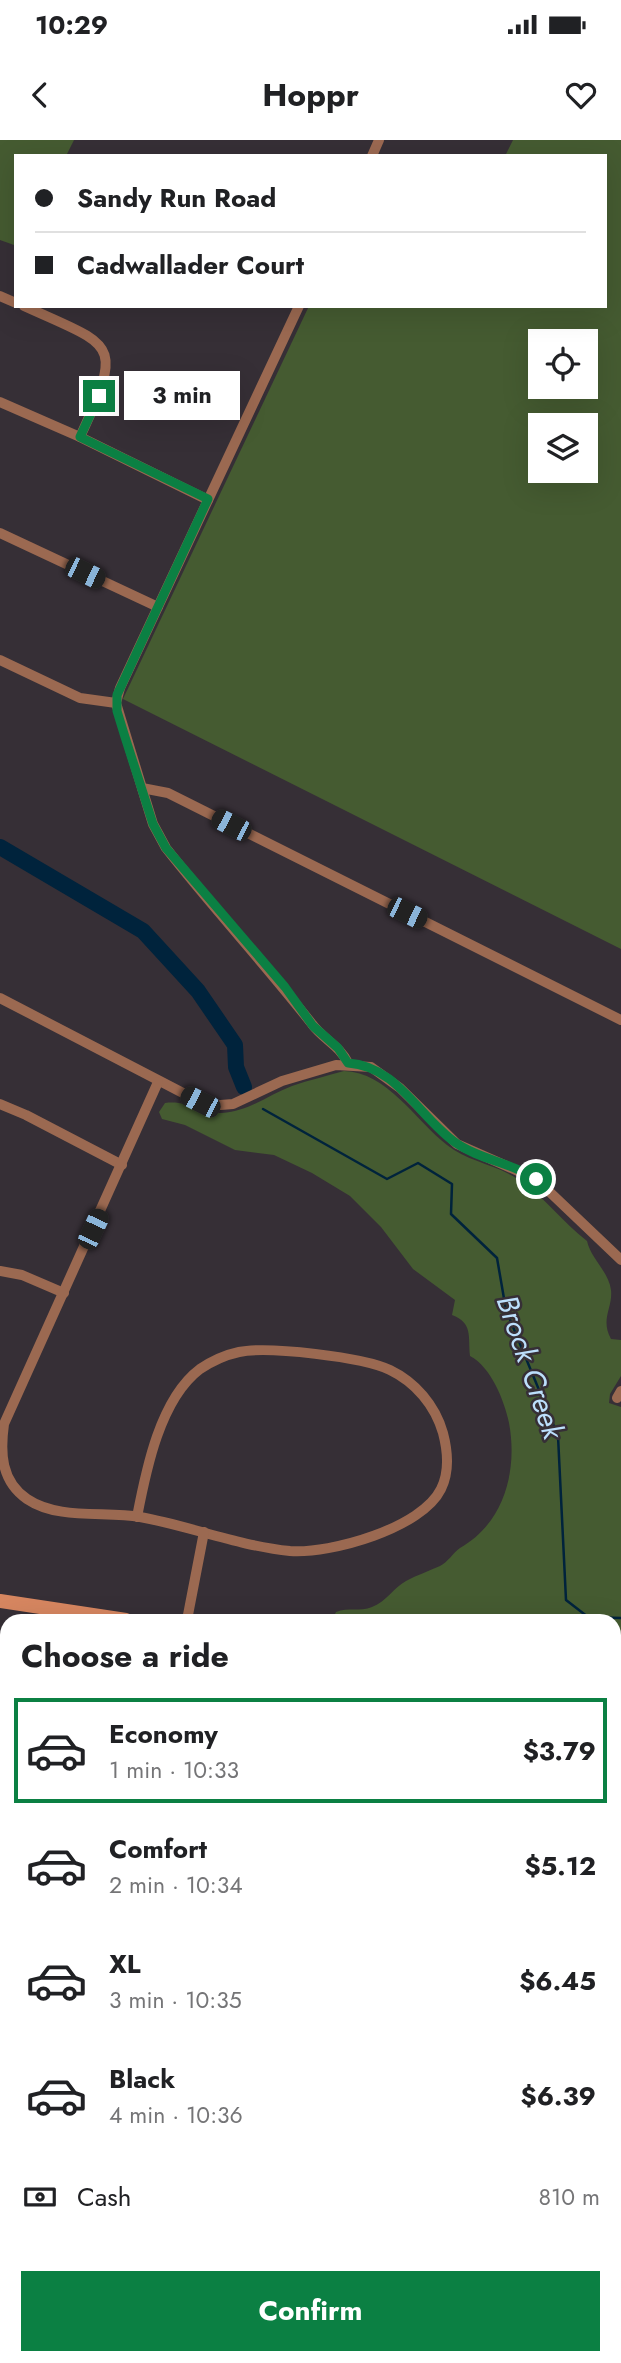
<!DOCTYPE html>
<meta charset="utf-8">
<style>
:root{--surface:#fff;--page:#f2f2f2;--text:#202124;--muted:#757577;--line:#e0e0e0;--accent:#0b8043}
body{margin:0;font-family:Jost,sans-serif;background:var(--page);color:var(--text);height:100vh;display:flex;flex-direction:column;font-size:26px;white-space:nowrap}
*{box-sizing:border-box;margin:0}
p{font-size:23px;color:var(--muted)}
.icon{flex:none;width:38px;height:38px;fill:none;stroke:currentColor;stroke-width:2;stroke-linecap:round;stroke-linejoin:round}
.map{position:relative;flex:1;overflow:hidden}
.side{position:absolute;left:0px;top:1474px;width:621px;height:751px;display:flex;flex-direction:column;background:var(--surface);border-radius:21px 21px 0 0;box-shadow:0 7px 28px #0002}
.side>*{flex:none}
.hud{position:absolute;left:14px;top:14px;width:593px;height:154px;border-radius:0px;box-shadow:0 7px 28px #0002;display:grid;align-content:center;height:154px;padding:0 21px;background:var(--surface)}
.fabs{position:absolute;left:528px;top:189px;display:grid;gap:14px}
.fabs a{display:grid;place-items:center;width:70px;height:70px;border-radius:0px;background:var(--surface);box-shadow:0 7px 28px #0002;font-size:35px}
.end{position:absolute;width:32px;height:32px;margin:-16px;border:9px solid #0b8043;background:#fff;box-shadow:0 0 0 4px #fff}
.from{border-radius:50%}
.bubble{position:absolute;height:49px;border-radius:0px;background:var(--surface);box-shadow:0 7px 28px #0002;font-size:23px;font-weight:700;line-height:49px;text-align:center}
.car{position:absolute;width:21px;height:42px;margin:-21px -10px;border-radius:9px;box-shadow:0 0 5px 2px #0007;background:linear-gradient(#222 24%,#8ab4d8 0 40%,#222 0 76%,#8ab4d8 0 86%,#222 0)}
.hud b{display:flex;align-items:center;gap:24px;height:66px;font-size:26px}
.hud b+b{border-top:2px solid var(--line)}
.hud i{width:18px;height:18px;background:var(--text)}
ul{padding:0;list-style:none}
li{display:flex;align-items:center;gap:21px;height:105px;margin:0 14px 10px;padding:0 7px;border:4px solid transparent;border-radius:0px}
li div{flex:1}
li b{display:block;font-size:26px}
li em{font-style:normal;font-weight:700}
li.selected{border-color:var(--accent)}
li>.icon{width:63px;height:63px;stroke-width:1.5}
h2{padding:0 21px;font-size:32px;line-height:84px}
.pay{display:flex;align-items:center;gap:18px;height:77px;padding:0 21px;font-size:26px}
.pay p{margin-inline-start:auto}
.button{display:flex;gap:14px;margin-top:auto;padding:14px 21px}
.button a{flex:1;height:80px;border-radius:0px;background:var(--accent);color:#fff;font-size:28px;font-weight:700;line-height:80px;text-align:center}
.status{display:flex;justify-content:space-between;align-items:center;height:49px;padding:0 35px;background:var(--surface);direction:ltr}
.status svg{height:19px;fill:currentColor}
header{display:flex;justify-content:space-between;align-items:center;height:91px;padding:0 21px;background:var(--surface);font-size:32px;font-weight:700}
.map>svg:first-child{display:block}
.green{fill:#455b31;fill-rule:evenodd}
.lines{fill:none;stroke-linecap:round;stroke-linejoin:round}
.stream{stroke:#00233c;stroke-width:2.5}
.river{stroke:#00233c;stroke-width:16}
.street{stroke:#9b6951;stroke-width:10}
.secondary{stroke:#d68660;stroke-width:14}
.route{stroke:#0b8043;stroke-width:9}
.labels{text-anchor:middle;stroke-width:5;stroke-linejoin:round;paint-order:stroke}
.water-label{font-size:30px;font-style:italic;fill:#bcdffc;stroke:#362f36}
</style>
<div class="status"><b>10:29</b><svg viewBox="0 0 49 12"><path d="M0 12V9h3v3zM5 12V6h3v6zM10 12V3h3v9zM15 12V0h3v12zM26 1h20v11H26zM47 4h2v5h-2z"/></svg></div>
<header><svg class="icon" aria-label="back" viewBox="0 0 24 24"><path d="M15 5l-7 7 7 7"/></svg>Hoppr<svg class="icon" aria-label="heart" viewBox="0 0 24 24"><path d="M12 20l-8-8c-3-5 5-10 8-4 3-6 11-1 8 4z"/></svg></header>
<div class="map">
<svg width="621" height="2223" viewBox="0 0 621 2223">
<rect width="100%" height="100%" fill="#362f36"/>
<g class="green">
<polygon points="0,0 74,0 66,16 16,16 14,105 0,100"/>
<path d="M 513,0 L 621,0 L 621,809 L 123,559 L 309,166 L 606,166 L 606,16 L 505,16 ZM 586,201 L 586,247 L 541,247 L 541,201 ZM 541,285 L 586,285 L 586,331 L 541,331 Z"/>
<path d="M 344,931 C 387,932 415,980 447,1005 C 468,1022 496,1024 519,1040 C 545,1057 562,1082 587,1101 C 591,1119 609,1132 611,1150 C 613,1168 600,1179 611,1199 L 621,1200 L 621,1236 L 610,1254 L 609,1263 L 621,1267 L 621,1611 L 614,1609 L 614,1480 L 332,1480 L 336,1472 C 348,1467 360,1472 372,1467 C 387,1461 393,1448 406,1441 C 417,1435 429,1431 440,1426 C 448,1422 453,1413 460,1408 C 504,1383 518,1331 509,1283 C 504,1260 491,1227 470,1216 C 468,1196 473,1183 452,1175 L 455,1160 L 413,1129 L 381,1087 L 350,1056 L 312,1033 L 274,1015 L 235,1010 L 185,985 L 162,979 L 159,972 L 165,963 C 190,960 199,974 222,973 C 250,971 268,955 292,946 C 309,940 327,936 344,931 Z"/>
</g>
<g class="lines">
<polyline class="stream" points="263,969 387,1039 418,1023 452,1044 451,1074 497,1118 506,1170 558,1296 566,1460 588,1477 621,1478"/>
<polyline class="river" points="0,707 143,791 198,851 235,905 236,927 244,947"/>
<g class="street">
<polyline points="372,16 379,0"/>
<polyline points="0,156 16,163"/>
<path d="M 24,166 C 114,207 125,200 80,297"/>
<path d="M 299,166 L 120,548 L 116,563 L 153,684 L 166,708 C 213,768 265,824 312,884 C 323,899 340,906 348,923"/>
<polyline points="0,262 80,297 208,360"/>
<polyline points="0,393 158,467"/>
<polyline points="0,520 80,558 116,563"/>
<polyline points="142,648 168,653 186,662 621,880"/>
<polyline points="0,858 208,966 233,964 282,941 336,925 371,927 400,948 457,1004 536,1039 621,1120"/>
<polyline points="0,964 26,975 122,1025"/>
<polyline points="0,1131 22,1135 64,1153"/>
<polyline points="617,1258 621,1251"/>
<path d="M 137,1377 C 146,1330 160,1259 200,1229 C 212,1221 225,1215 239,1212 C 268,1206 363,1217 390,1230 C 415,1242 435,1265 443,1293 C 448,1312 450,1331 441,1349 C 422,1388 331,1414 290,1411 C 239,1406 190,1386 140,1377 C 104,1371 58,1380 27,1359 C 1,1341 0,1313 4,1284 L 158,942"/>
<polyline points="187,1480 204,1392"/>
<polyline points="0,1555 7,1556"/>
<polyline points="0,1689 7,1690"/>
<polyline points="614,1775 621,1778"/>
<polyline points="0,1825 7,1828"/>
<polyline points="614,1944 619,1928"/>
<polyline points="0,1977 7,1978"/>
<polyline points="0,2126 7,2128"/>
<polyline points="329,2217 332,2223"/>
<polyline points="490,2217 493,2223"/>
</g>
<g class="secondary">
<polyline points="0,1461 126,1480"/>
<polyline points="614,1626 621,1627"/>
</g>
</g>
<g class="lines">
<path class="route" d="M 99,256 L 80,297 L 208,359 L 117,555 L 117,571 L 125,597 L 153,684 L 166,708 L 285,847 L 313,886 L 338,908 L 348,923 C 397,926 419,977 456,1003 C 480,1020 511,1022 536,1039"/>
</g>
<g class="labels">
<g class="water-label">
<text transform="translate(530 1227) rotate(71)" y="10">Brock Creek</text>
</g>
</g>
</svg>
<div class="fabs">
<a><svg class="icon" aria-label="locate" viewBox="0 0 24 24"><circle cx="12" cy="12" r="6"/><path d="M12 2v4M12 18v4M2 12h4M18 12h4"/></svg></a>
<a><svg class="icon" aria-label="layers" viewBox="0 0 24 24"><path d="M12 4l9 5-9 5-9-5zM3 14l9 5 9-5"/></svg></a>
</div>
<i class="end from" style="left:536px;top:1039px"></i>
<i class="end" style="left:99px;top:256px"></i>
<div class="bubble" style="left:124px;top:231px;width:116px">3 min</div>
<i class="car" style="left:85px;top:433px;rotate:116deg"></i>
<i class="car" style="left:231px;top:685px;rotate:297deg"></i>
<i class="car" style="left:407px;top:773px;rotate:116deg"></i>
<i class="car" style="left:200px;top:962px;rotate:297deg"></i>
<i class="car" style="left:93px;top:1089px;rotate:25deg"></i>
<div class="hud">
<b><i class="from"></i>Sandy Run Road</b>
<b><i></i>Cadwallader Court</b>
</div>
<section class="side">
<h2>Choose a ride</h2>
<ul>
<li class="selected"><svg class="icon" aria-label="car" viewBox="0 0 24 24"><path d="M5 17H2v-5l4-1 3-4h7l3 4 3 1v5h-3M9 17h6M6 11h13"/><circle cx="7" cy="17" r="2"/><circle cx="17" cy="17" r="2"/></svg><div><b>Economy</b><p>1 min · 10:33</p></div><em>$3.79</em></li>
<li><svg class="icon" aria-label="car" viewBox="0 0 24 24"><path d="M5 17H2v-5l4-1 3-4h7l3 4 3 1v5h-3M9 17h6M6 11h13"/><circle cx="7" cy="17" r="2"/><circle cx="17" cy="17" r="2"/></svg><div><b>Comfort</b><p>2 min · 10:34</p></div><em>$5.12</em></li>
<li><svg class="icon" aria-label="car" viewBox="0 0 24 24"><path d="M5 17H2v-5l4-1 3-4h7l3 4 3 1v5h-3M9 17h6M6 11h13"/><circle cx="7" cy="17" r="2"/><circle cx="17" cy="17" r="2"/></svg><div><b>XL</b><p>3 min · 10:35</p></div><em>$6.45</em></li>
<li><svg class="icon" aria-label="car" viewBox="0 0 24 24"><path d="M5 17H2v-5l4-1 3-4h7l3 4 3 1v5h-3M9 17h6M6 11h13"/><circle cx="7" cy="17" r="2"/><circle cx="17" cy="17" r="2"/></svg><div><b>Black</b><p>4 min · 10:36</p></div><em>$6.39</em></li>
</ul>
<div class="pay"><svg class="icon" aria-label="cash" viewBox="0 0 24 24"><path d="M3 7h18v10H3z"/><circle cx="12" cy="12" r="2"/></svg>Cash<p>810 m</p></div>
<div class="button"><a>Confirm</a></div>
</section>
</div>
